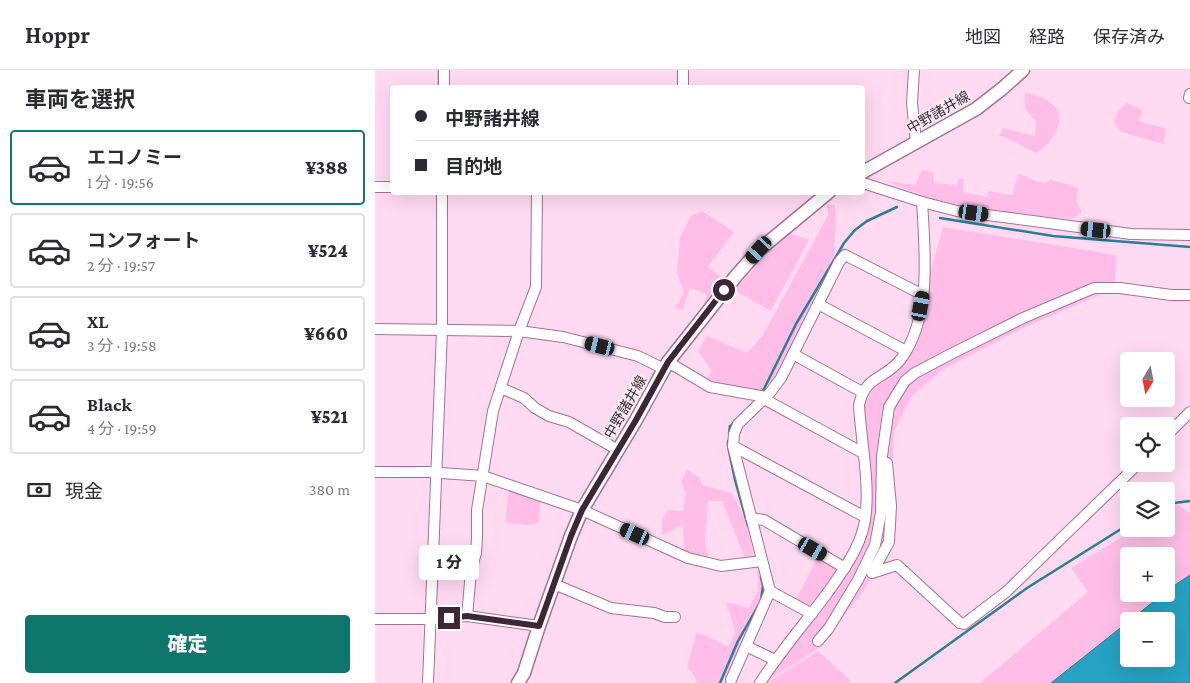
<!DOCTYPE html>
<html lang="ja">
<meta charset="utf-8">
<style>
:root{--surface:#fff;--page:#f2f2f3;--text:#2b2b33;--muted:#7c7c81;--line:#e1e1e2;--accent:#0f766e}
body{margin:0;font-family:"Crimson Pro","Noto Sans JP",serif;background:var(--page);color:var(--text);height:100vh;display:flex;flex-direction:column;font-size:19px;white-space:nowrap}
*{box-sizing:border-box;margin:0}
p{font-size:16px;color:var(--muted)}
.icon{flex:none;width:28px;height:28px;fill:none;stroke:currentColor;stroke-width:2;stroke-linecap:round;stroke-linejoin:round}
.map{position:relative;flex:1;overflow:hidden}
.panel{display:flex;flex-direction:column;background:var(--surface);width:375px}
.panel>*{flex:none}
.top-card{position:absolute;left:15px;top:15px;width:475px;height:110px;border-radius:5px;box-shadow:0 5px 20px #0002;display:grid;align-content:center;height:110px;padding:0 25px;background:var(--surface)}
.needle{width:32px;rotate:190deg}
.tools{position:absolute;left:745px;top:282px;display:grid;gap:10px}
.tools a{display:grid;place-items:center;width:55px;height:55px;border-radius:5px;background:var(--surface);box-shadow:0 5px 20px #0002;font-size:25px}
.end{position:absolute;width:22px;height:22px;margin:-11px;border:6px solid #3d2635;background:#fff;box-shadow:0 0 0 2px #fff}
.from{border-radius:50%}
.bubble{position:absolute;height:35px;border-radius:5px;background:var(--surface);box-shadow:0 5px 20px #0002;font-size:16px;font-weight:800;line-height:35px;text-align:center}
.car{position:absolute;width:15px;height:30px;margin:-15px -8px;border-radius:6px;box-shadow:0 0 4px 1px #0007;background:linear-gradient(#222 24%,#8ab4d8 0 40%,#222 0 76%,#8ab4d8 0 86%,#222 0)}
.top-card b{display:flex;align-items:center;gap:18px;height:48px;font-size:19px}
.top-card b+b{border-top:1px solid var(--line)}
.top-card i{width:12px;height:12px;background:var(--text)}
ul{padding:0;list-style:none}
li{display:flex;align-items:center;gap:15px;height:75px;margin:0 10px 8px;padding:0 15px;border:2px solid var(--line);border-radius:5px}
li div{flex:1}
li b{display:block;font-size:19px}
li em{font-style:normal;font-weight:800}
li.current{border-color:var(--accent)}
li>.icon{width:45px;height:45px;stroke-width:1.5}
h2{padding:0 25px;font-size:22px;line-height:60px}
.pay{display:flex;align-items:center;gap:12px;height:55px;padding:0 25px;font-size:19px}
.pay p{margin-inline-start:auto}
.cta{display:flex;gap:10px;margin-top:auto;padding:10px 25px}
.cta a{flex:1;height:58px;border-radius:5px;background:var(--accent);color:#fff;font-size:20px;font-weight:800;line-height:58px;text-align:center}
header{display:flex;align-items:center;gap:30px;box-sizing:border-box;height:70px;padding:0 25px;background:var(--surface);border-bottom:1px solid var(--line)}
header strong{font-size:24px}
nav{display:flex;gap:28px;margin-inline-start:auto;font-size:18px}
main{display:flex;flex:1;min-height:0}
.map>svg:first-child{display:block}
.green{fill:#ffbee7}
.water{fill:#27a2c3;stroke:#2e7d98;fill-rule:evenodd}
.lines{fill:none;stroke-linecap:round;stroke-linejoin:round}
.stream{stroke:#2e7d98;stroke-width:2.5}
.minor-casing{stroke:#a77194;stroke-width:12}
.major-casing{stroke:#a77194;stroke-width:15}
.minor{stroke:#fff;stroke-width:10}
.major{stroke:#fff;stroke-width:12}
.route{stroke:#3d2635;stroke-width:6}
.labels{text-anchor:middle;stroke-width:4;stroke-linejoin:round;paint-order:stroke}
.street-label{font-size:14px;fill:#3d2635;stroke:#fcf0f7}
</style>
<header>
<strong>Hoppr</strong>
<nav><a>地図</a><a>経路</a><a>保存済み</a></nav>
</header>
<main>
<section class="panel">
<h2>車両を選択</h2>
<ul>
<li class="current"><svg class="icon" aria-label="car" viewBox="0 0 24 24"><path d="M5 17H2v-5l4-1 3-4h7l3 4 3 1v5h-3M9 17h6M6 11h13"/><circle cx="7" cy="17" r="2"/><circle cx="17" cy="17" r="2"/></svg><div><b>エコノミー</b><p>1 分 · 19:56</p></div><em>¥388</em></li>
<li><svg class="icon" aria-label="car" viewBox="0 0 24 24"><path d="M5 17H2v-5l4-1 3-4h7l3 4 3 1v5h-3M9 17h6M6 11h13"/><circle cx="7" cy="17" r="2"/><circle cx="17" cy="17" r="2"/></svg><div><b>コンフォート</b><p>2 分 · 19:57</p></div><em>¥524</em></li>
<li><svg class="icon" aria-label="car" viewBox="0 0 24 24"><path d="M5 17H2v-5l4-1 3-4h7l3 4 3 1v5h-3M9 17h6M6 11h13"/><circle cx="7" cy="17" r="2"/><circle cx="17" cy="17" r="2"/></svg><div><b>XL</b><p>3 分 · 19:58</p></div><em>¥660</em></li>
<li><svg class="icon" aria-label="car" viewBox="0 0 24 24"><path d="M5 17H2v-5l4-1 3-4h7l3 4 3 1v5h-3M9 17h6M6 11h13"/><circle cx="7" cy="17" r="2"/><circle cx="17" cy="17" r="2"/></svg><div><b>Black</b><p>4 分 · 19:59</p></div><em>¥521</em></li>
</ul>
<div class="pay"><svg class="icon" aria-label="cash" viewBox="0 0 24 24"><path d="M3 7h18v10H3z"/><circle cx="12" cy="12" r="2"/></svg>現金<p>380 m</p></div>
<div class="cta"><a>確定</a></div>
</section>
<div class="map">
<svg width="815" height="613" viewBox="0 0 815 613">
<rect width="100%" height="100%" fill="#ffdaf1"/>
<g class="green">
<path d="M 650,22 C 661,25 674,29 681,38 C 692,54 674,76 661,83 L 628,66 L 624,66 L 628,58 L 660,66 L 661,51 C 650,40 649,38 650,22 Z"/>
<polygon points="752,33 767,40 764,51 791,59 788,74 747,62 739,53 743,41"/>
<path d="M 547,100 L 558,102 L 559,113 L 582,115 L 584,108 L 589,109 L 588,122 L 613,127 L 613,121 L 637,125 L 643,104 C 654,106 661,114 672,112 L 675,109 L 703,118 L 701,131 L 707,142 L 697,149 L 625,142 L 558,130 L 510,111 L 540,115 Z"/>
<polygon points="452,135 460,135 461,157 459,185 404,304 380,325 341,314 331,310 337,301 323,281 332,266 372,283 388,265 453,145"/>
<polygon points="327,141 359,162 333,197 349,209 331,239 327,241 332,225 315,218 308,240 300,238 309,223 302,203 305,167 316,146"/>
<polygon points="568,157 741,185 740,218 648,258 567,300 537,326 519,361 514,472 490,519 444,578 389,613 484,470 492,422 484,342 507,305 537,268"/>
<polygon points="414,163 434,170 396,241 359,220"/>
<polygon points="312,400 324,407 327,415 357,423 372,453 379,487 369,486 347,431 333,431 330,473 334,490 309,483 308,455 287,465 287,450 293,440 308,441 311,423 306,411"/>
<polygon points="134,419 165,432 164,452 156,455 130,453"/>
<polygon points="800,433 815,443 815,507 791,523 791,486 754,486 754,524 790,524 778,531 676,613 605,613 713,522 696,498 760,459 791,459 791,439"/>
<polygon points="443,487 463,500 437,539 421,529"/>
<polygon points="382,492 392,492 399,513 371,576 346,613 322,613 319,605 312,598 321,563 330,565 354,577 360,561 351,532 374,538 383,520"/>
<polygon points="443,581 476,611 474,613 392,613"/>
</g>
<path class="water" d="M 815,505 L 815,613 L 676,613 L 788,524 L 791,524 L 791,521 ZM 754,551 L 791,551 L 791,589 L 754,589 Z"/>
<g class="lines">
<g class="stream">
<polyline points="64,18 64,0"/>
<polyline points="565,148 678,166 815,177"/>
<polyline points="387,323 421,254 469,173 480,160 492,151 522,137"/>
<polyline points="354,363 355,356 359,353"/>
<polyline points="353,371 353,376 360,410 373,456"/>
<polyline points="791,434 815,431"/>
<polyline points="345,613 363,571 386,531 388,516 386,507"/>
<polyline points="520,613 652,518 754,454"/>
</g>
<defs>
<g id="minor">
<polyline points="539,0 537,33 541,72"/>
<polyline points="69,18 69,0"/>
<polyline points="308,18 308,0"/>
<polyline points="814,28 815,24"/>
<polyline points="488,113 547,132 582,141 756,164 815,165"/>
<polyline points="0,117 18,117"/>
<polyline points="443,234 531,281"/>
<polyline points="0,259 144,261 188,267 263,286 289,299"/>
<polyline points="418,284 487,322"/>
<polyline points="293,292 335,317 391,327"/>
<polyline points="126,318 149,328 160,338 174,346 194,352 243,380"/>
<polyline points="389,329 488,383"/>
<polyline points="791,366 815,342"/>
<polyline points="358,376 490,447"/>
<polyline points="512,393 516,436 514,472 497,503 522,495 585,553 589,554 631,522 763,394"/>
<polyline points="0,402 53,402 108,406 207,440 313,488 346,496 387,491"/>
<polyline points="376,448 389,450 470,498"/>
<polyline points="179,514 236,538 279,543 290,547 300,547"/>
<polyline points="395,521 437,544"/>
<polyline points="92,546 96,501 101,483 102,468 102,440 118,341 144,261 161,217 162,122"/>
<polyline points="0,549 56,549 92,546 164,556"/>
<polyline points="443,571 454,558 483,510 500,475 506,443 507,386 514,337 530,311 540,303 574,285 648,248 719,218 745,218 796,225 815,225"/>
<polyline points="371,576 400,590"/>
<polyline points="356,610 395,521 358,376 359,364 363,354 394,324 406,308 464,192 470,185 548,225"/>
<polyline points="53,613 67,260 67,122"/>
<path d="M 385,613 C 406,580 433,550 456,518 C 472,495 489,472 491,442 C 494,407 486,371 484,335 C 491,304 510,310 526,289 C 557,247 550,181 547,132"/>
</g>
<g id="major">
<polyline points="488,102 601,39 628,18 648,0"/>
<polyline points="143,613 149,603 164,556 196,466 207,440 261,350 293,292 361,206 384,180 454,122"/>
</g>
</defs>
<use href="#minor" class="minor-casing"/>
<use href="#major" class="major-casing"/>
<use href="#minor" class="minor"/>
<use href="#major" class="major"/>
</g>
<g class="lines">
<polyline class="route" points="74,548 92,546 164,556 196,466 207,440 261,350 293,292 349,220"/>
</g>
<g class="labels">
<g class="street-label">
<text transform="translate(563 42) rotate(-30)" y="5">中野諸井線</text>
<text transform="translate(250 337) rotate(-60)" y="5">中野諸井線</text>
</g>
</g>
</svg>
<div class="tools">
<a><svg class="needle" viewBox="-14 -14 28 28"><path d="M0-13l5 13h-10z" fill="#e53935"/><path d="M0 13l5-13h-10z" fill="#7c7c81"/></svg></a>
<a><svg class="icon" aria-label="locate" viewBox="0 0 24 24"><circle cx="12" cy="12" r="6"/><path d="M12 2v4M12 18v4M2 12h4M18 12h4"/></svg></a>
<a><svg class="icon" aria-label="layers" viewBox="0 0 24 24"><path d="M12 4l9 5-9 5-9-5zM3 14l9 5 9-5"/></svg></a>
<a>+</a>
<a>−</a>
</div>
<i class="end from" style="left:349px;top:220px"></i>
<i class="end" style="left:74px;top:548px"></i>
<div class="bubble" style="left:44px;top:475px;width:60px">1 分</div>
<i class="car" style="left:599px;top:143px;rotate:98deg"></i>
<i class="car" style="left:721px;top:160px;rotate:276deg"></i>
<i class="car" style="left:384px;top:180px;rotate:222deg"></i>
<i class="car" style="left:546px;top:236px;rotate:11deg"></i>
<i class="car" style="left:225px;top:276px;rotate:284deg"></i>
<i class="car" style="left:260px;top:464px;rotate:294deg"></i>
<i class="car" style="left:438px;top:479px;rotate:120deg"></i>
<div class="top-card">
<b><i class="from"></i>中野諸井線</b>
<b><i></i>目的地</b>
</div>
</div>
</main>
